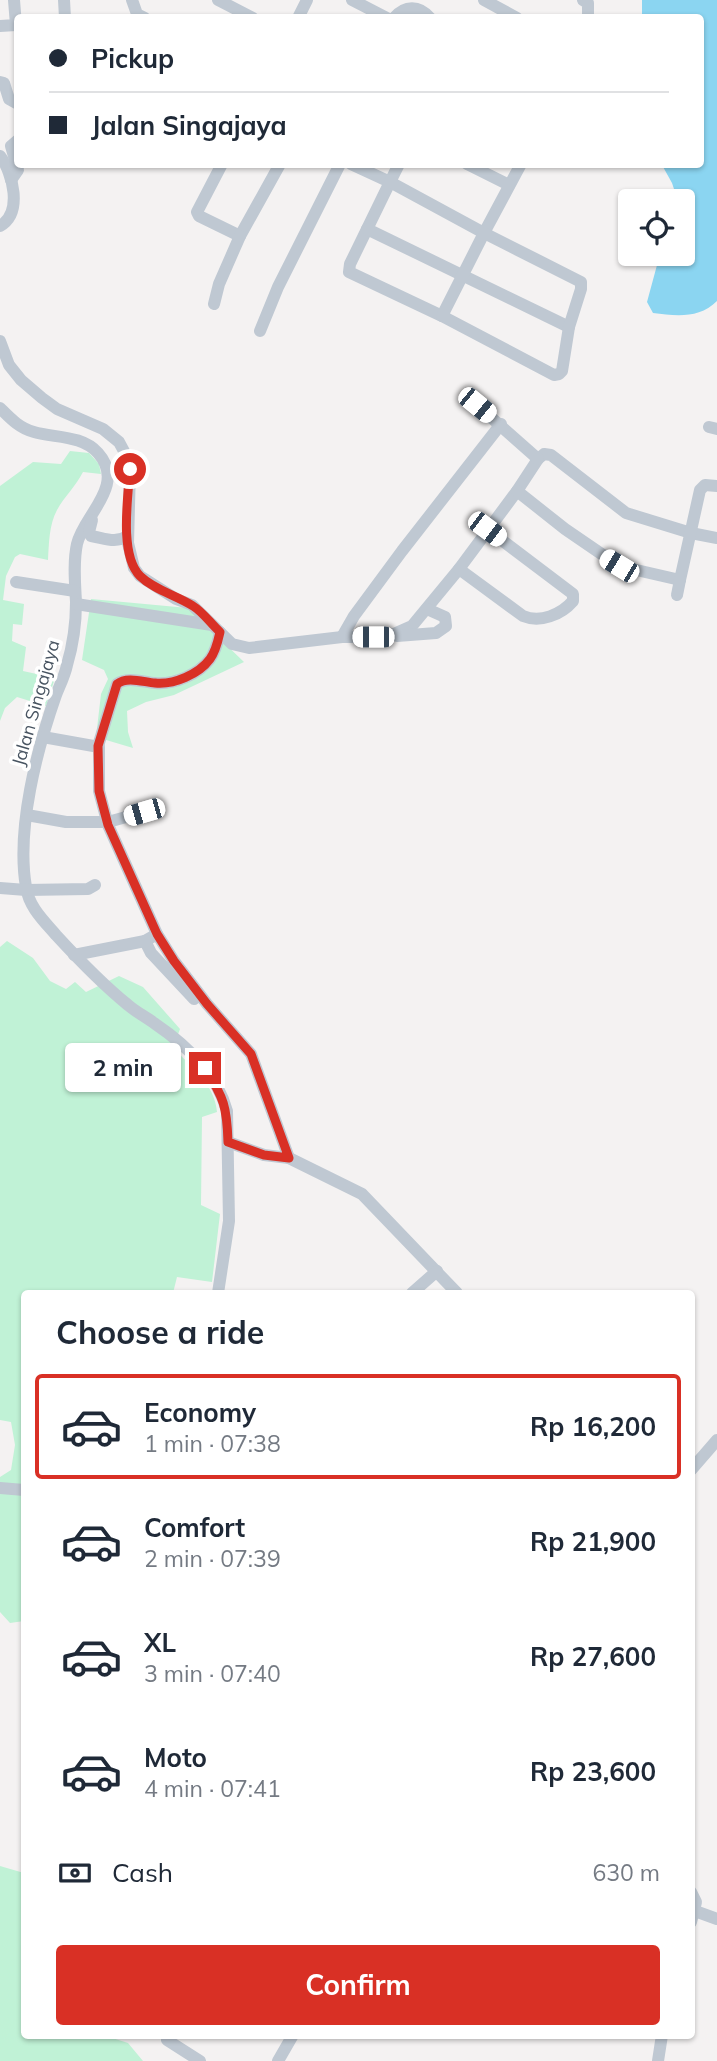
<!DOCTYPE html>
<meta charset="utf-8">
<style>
:root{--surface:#fff;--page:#f6f6f7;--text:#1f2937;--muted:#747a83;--line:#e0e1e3;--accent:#d93025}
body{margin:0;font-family:Mulish,sans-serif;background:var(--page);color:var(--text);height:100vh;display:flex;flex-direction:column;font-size:26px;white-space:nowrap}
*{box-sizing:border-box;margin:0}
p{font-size:23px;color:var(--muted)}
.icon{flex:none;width:38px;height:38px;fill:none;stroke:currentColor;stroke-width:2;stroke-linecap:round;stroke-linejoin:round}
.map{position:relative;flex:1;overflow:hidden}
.side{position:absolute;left:21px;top:1290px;width:674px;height:749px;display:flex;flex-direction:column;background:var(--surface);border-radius:7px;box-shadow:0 2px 5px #0004}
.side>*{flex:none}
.hud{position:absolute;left:14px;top:14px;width:690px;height:154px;border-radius:7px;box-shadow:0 2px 5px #0004;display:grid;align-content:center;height:154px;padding:0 35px;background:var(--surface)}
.buttons{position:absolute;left:618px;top:189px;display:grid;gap:14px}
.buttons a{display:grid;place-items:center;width:77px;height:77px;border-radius:7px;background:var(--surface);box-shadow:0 2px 5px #0004;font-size:35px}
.end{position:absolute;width:32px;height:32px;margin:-16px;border:9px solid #d93025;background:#fff;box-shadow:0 0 0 4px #fff}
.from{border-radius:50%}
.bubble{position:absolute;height:49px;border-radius:7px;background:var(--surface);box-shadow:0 2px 5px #0004;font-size:23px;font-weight:700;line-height:49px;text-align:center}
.car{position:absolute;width:21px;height:42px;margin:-21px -10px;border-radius:9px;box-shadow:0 0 5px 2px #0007;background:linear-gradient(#fff 24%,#345 0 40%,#fff 0 76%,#345 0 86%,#fff 0)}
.hud b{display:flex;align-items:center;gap:24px;height:66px;font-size:26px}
.hud b+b{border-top:2px solid var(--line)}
.hud i{width:18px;height:18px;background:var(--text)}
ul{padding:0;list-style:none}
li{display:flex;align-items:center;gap:21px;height:105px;margin:0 14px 10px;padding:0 21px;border:4px solid transparent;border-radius:7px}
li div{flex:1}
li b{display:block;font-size:26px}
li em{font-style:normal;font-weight:700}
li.on{border-color:var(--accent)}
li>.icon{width:63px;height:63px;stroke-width:1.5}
h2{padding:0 35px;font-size:32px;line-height:84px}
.pay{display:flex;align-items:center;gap:18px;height:77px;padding:0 35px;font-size:26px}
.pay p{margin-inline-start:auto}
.primary-button{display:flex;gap:14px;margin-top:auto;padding:14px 35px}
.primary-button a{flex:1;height:80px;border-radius:7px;background:var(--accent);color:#fff;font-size:28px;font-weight:700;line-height:80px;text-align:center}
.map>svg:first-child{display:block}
.green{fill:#c0f2d6}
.water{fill:#8bd5f1}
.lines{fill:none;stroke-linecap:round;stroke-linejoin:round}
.minor{stroke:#bfc8d2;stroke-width:12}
.route{stroke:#d93025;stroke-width:9}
.labels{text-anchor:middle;stroke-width:7;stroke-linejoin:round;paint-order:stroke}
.street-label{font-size:18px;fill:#485461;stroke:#fff}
</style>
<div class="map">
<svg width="717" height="2061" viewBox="0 0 717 2061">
<rect width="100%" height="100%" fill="#f4f2f2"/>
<g class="green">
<path d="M 70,451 L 89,453 L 99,464 L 101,474 L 83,472 C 76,486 64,497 57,510 C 49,525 49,543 48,560 L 20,554 L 15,557 L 6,576 L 3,600 L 24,604 L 22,625 L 13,624 L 12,641 L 26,647 L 23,671 L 55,678 L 46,706 L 17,697 L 5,708 L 0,721 L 0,486 L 33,462 L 61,464 Z"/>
<polygon points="91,599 188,608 244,662 174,695 146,702 127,711 128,732 133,748 96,737 101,694 108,679 104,670 82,660"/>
<path d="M 7,941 L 33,958 L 50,981 L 66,989 L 75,982 L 86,992 L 119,976 L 143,987 L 180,1029 L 173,1048 C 192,1067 215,1085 217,1112 L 202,1117 L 201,1205 L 220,1214 L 212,1282 L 177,1277 L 173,1293 L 24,1293 L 24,1621 L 10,1623 L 0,1612 L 0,1477 L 11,1470 L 15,1445 L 11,1422 L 0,1420 L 0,947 Z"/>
<polygon points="0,1866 24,1873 24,2035 103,2035 128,2043 143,2061 0,2061"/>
</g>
<path class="water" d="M 642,0 L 717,0 L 717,301 C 699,319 676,316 653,313 L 647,302 L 660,254 L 682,254 L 682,201 L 678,201 L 672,183 L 662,165 L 700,164 L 700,18 L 642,17 Z"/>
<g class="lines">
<g class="minor">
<polyline points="64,0 65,18"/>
<polyline points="132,0 137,14 145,18"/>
<polyline points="218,0 253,18"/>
<polyline points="352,0 387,18"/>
<polyline points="484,0 517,18"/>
<polyline points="583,0 588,3 588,18"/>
<polyline points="298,18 307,0"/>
<path d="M 394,18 C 405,5 419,5 430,18"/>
<polyline points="0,26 16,25 14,0"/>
<polyline points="0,82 4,83 9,99 18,104"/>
<path d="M 0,156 C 13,173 23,213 0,226"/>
<polyline points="222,164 197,212 199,216 240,236 280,164"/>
<polyline points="351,164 390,182 350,264 349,272 442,316"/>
<polyline points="399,164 390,182 484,233 521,164"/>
<polyline points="467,164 509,185"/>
<polyline points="11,180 18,170 11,146 18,140"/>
<polyline points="367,229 569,327"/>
<polygon points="484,233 581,282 581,289 569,327 562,371 559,374 554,375 442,316"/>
<polyline points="214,304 219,284 240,236"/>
<polyline points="260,331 278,287 340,164"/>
<polyline points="0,341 9,365 21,380 42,398 57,409 103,429 119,442 126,455 130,469 128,543 134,568 140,576 176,599 192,605 232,644 249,648 342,637 387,637 412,626 459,569 517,491 538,459 544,454 551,455 626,513 691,533 717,538"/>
<polyline points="477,405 538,459"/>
<path d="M 0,408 C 10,418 19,428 34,432 C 55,438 82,435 98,453 C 127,485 83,516 77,544 C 73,562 75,583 76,602 C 76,622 73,645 67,665 C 65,675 60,685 56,695 C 37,749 16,829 26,887 C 29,907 43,920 56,935 C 79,960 102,984 128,1005 C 136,1012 146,1017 154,1023 C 185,1044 217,1074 227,1111 L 229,1221 L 218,1293"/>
<polyline points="709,427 717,429"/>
<polyline points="517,491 565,529 619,566 680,580 700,490 705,485 717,486"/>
<path d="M 92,520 L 89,532 L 91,536 C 104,538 116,544 127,536"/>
<path d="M 459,569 L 523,616 C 540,623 561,615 573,601 L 573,594 L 487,529"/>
<polyline points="16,582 75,591"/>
<polyline points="677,595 680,580"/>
<polyline points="76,604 212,625"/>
<polyline points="397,636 436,633 446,626 445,617 427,609"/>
<polyline points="342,637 354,616 402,551 501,424"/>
<polyline points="43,737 99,747 99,791 108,825 157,934 174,961 207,1004 251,1054 289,1158"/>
<path d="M 98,746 L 117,684 C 127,676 143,682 155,683 C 174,685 199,674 210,659 C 216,651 218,641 220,632"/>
<polyline points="27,815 66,822 108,822 144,812"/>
<polyline points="0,888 26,890 88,889 95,885"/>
<polyline points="157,934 145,941 151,953 194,999"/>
<polyline points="74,955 145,941"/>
<polyline points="228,1142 264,1155 289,1158 362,1194 457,1293"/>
<polyline points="412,1293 437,1271"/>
<polyline points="691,1470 717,1440"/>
<polyline points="0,1488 24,1490"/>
<polyline points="691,1892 696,1902 691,1922"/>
<polyline points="695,1911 717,1919"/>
<polyline points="167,2040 200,2061"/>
<polyline points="278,2061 293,2035"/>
<polyline points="658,2061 662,2035"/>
</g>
</g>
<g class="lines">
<path class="route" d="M 130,469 C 128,497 119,555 140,576 C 154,590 176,595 193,606 C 203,612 211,624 220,632 C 218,641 216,651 210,659 C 199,674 174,685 155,683 C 143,682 127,676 117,684 L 98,746 L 99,791 L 108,825 L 157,934 L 174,961 L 207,1004 L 251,1054 L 289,1158 L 264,1155 L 228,1142 C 227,1107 224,1098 205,1068"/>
</g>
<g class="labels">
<g class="street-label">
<text transform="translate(36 703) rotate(-74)" y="6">Jalan Singajaya</text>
</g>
</g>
</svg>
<div class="buttons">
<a><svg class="icon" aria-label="locate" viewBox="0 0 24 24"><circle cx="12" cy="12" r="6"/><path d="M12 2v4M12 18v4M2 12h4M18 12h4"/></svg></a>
</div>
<i class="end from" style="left:130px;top:469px"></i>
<i class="end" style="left:205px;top:1068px"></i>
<div class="bubble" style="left:65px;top:1043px;width:116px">2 min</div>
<i class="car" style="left:477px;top:405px;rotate:129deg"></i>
<i class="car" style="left:487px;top:529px;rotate:127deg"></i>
<i class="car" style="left:619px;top:566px;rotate:301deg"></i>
<i class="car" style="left:373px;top:637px;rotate:270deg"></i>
<i class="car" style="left:144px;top:812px;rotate:254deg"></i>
<div class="hud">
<b><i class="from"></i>Pickup</b>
<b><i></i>Jalan Singajaya</b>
</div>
<section class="side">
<h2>Choose a ride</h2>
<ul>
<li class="on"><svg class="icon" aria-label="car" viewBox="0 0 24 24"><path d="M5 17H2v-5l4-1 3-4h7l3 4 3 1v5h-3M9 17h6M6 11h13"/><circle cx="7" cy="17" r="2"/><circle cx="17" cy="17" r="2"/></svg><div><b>Economy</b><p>1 min · 07:38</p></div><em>Rp 16,200</em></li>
<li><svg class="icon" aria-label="car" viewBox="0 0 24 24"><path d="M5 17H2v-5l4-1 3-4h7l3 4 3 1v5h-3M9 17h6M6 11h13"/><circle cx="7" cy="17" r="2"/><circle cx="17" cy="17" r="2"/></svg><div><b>Comfort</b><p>2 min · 07:39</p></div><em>Rp 21,900</em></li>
<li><svg class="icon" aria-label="car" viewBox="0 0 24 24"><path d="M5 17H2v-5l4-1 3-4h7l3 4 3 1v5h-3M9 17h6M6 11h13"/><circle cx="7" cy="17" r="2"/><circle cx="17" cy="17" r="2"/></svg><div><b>XL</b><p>3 min · 07:40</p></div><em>Rp 27,600</em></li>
<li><svg class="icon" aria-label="car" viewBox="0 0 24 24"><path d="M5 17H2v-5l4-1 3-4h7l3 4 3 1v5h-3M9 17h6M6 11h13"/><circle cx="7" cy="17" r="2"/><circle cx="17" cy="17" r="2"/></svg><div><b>Moto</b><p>4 min · 07:41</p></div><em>Rp 23,600</em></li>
</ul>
<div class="pay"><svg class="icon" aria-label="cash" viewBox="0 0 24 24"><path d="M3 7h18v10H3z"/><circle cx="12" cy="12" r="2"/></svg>Cash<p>630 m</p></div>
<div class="primary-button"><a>Confirm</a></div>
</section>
</div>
